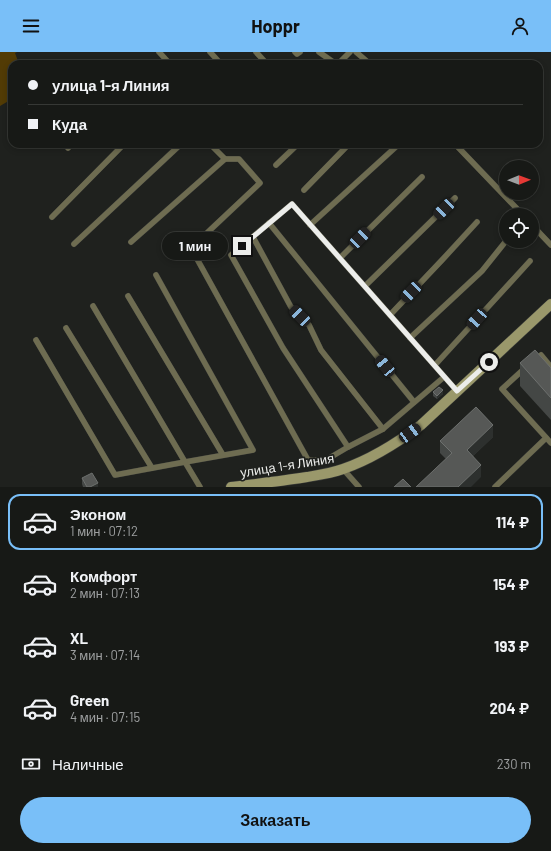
<!DOCTYPE html>
<html lang="ru">
<meta charset="utf-8">
<style>
:root{--surface:#171916;--page:#242623;--text:#f1f3f6;--muted:#9ea0a1;--line:#363835;--accent:#79bff8}
body{margin:0;font-family:Barlow,sans-serif;background:var(--page);color:var(--text);height:100vh;display:flex;flex-direction:column;font-size:15px;white-space:nowrap}
*{box-sizing:border-box;margin:0}
p{font-size:13px;color:var(--muted)}
.icon{flex:none;width:22px;height:22px;fill:none;stroke:currentColor;stroke-width:2;stroke-linecap:round;stroke-linejoin:round}
.map{position:relative;height:435px;overflow:hidden}
.details{display:flex;flex-direction:column;background:var(--surface);flex:1}
.details>*{flex:none}
.banner{position:absolute;left:8px;top:8px;width:535px;height:88px;border-radius:12px;box-shadow:0 2px 6px #0003,0 0 0 1px var(--line);display:grid;align-content:center;height:88px;padding:0 20px;background:var(--surface)}
.needle{width:26px;rotate:89deg}
.tools{position:absolute;left:499px;top:108px;display:grid;gap:8px}
.tools a{display:grid;place-items:center;width:40px;height:40px;border-radius:50%;background:var(--surface);box-shadow:0 2px 6px #0003,0 0 0 1px var(--line);font-size:20px}
.end{position:absolute;width:18px;height:18px;margin:-9px;border:5px solid #ecedeb;background:#111;box-shadow:0 0 0 2px #111}
.from{border-radius:50%}
.bubble{position:absolute;height:28px;border-radius:14px;background:var(--surface);box-shadow:0 2px 6px #0003,0 0 0 1px var(--line);font-size:13px;font-weight:700;line-height:28px;text-align:center}
.car{position:absolute;width:12px;height:24px;margin:-12px -6px;border-radius:5px;box-shadow:0 0 3px 1px #0007;background:linear-gradient(#222 24%,#8ab4d8 0 40%,#222 0 76%,#8ab4d8 0 86%,#222 0)}
.banner b{display:flex;align-items:center;gap:14px;height:38px;font-size:15px}
.banner b+b{border-top:1px solid var(--line)}
.banner i{width:10px;height:10px;background:var(--text)}
ul{padding:7px 0 0;list-style:none}
li{display:flex;align-items:center;gap:12px;height:56px;margin:0 8px 6px;padding:0 12px;border:2px solid transparent;border-radius:12px}
li div{flex:1}
li b{display:block;font-size:15px}
li em{font-style:normal;font-weight:700}
li.on{border-color:var(--accent)}
li>.icon{width:36px;height:36px;stroke-width:1.5}
.pay{display:flex;align-items:center;gap:10px;height:44px;padding:0 20px;font-size:15px}
.pay p{margin-inline-start:auto}
.primary-button{display:flex;gap:8px;margin-top:auto;padding:8px 20px}
.primary-button a{flex:1;height:46px;border-radius:24px;background:var(--accent);color:#111;font-size:16px;font-weight:700;line-height:46px;text-align:center}
header{display:flex;justify-content:space-between;align-items:center;height:52px;padding:0 20px;background:var(--accent);color:#111;font-size:18px;font-weight:700}
.map>svg:first-child{display:block}
.green{fill:#523b05}
.lines{fill:none;stroke-linecap:round;stroke-linejoin:round}
.service-casing{stroke:#3c3e3b;stroke-width:6}
.secondary-casing{stroke:#3c3e3b;stroke-width:11}
.service{stroke:#6e6c51;stroke-width:5.5}
.secondary{stroke:#9a986b;stroke-width:10}
.wall{fill:#444745}
.shaded-wall{fill:#2d302e}
.building{fill:#565856;stroke:#6d706e}
.route{stroke:#ecedeb;stroke-width:5}
.labels{text-anchor:middle;stroke-width:3.5;stroke-linejoin:round;paint-order:stroke}
.street-label{font-size:13px;fill:#ecedeb;stroke:#1f211e}
</style>
<header><svg class="icon" aria-label="menu" viewBox="0 0 24 24"><path d="M4 6h16M4 12h16M4 18h16"/></svg>Hoppr<svg class="icon" aria-label="person" viewBox="0 0 24 24"><circle cx="12" cy="8" r="4"/><path d="M4 21q1-7 8-7t8 7"/></svg></header>
<div class="map">
<svg width="551" height="435" viewBox="0 0 551 435">
<rect width="100%" height="100%" fill="#1f211e"/>
<polygon class="green" points="0,0 17,0 15,1 19,12 12,12 12,47 0,54"/>
<g class="lines">
<defs>
<g id="service">
<polyline points="159,0 170,12"/>
<polyline points="210,0 221,12"/>
<polyline points="256,0 267,12"/>
<polyline points="295,0 297,2 300,0"/>
<polyline points="319,0 336,12"/>
<polyline points="356,0 370,12"/>
<polyline points="338,12 350,0"/>
<polyline points="210,92 225,107"/>
<polyline points="455,92 523,163"/>
<polyline points="68,96 72,92"/>
<polyline points="276,113 298,92"/>
<polyline points="304,138 349,92"/>
<polyline points="52,165 124,92"/>
<polyline points="269,171 414,350"/>
<polyline points="310,173 399,92"/>
<polyline points="532,173 551,193"/>
<polyline points="253,185 291,255 309,273 321,298 383,377"/>
<polyline points="131,190 225,107 239,107 260,131 191,196 308,408 326,408 348,395 283,296 231,203 292,152 457,339"/>
<polyline points="74,192 181,92"/>
<polyline points="340,206 422,125"/>
<polyline points="156,223 253,398 185,410 200,435"/>
<polyline points="365,234 455,146"/>
<polyline points="128,244 223,403"/>
<polyline points="390,263 443,207 477,170"/>
<polyline points="66,276 152,416"/>
<polyline points="410,286 482,219 506,189"/>
<polyline points="36,288 115,423 185,410 93,254"/>
<polyline points="535,308 541,303 551,315"/>
<polyline points="435,313 530,209"/>
<polyline points="525,316 502,337 551,391"/>
<polyline points="348,395 383,377 444,325"/>
<polyline points="343,417 359,435"/>
<polyline points="495,435 546,386"/>
</g>
<path id="secondary" d="M 231,435 C 256,432 282,429 307,425 C 319,423 332,421 343,417 C 372,407 397,391 421,373 L 551,252"/>
</defs>
<use href="#service" class="service-casing"/>
<use href="#secondary" class="secondary-casing"/>
<use href="#service" class="service"/>
<use href="#secondary" class="secondary"/>
</g>
<g class="wall">
<polygon points="520,311 551,316 551,368 520,334"/>
<polygon points="433,340 443,342 437,347 433,344"/>
<polygon points="493,385 473,404 481,425 446,407 440,401 440,389"/>
<polygon points="82,426 98,435 83,435 82,432"/>
</g>
<g class="shaded-wall">
<polygon points="443,338 443,342 437,347 437,344"/>
<polygon points="493,373 493,385 467,410 467,398"/>
<polygon points="481,413 481,425 471,435 458,435"/>
<polygon points="98,431 98,435 90,435"/>
</g>
<g class="building">
<polygon points="535,298 551,316 551,346 520,311"/>
<polygon points="439,335 443,338 437,344 433,340"/>
<polygon points="476,355 493,373 467,398 481,413 458,435 416,435 452,401 440,389"/>
<polygon points="92,421 98,431 90,435 87,435 82,426"/>
<polygon points="403,427 411,435 394,435"/>
</g>
<g class="lines">
<polyline class="route" points="242,194 292,152 457,339 489,310"/>
</g>
<g class="labels">
<g class="street-label">
<text transform="translate(287 413) rotate(-9)" y="5">улица 1-я Линия</text>
</g>
</g>
</svg>
<div class="tools">
<a><svg class="needle" viewBox="-14 -14 28 28"><path d="M0-13l5 13h-10z" fill="#e53935"/><path d="M0 13l5-13h-10z" fill="#9ea0a1"/></svg></a>
<a><svg class="icon" aria-label="locate" viewBox="0 0 24 24"><circle cx="12" cy="12" r="6"/><path d="M12 2v4M12 18v4M2 12h4M18 12h4"/></svg></a>
</div>
<i class="end from" style="left:489px;top:310px"></i>
<i class="end" style="left:242px;top:194px"></i>
<div class="bubble" style="left:162px;top:180px;width:66px">1 мин</div>
<i class="car" style="left:444px;top:157px;rotate:226deg"></i>
<i class="car" style="left:360px;top:186px;rotate:45deg"></i>
<i class="car" style="left:411px;top:240px;rotate:224deg"></i>
<i class="car" style="left:300px;top:264px;rotate:315deg"></i>
<i class="car" style="left:477px;top:267px;rotate:222deg"></i>
<i class="car" style="left:385px;top:314px;rotate:321deg"></i>
<i class="car" style="left:410px;top:381px;rotate:54deg"></i>
<div class="banner">
<b><i class="from"></i>улица 1-я Линия</b>
<b><i></i>Куда</b>
</div>
</div>
<section class="details">
<ul>
<li class="on"><svg class="icon" aria-label="car" viewBox="0 0 24 24"><path d="M5 17H2v-5l4-1 3-4h7l3 4 3 1v5h-3M9 17h6M6 11h13"/><circle cx="7" cy="17" r="2"/><circle cx="17" cy="17" r="2"/></svg><div><b>Эконом</b><p>1 мин · 07:12</p></div><em>114 ₽</em></li>
<li><svg class="icon" aria-label="car" viewBox="0 0 24 24"><path d="M5 17H2v-5l4-1 3-4h7l3 4 3 1v5h-3M9 17h6M6 11h13"/><circle cx="7" cy="17" r="2"/><circle cx="17" cy="17" r="2"/></svg><div><b>Комфорт</b><p>2 мин · 07:13</p></div><em>154 ₽</em></li>
<li><svg class="icon" aria-label="car" viewBox="0 0 24 24"><path d="M5 17H2v-5l4-1 3-4h7l3 4 3 1v5h-3M9 17h6M6 11h13"/><circle cx="7" cy="17" r="2"/><circle cx="17" cy="17" r="2"/></svg><div><b>XL</b><p>3 мин · 07:14</p></div><em>193 ₽</em></li>
<li><svg class="icon" aria-label="car" viewBox="0 0 24 24"><path d="M5 17H2v-5l4-1 3-4h7l3 4 3 1v5h-3M9 17h6M6 11h13"/><circle cx="7" cy="17" r="2"/><circle cx="17" cy="17" r="2"/></svg><div><b>Green</b><p>4 мин · 07:15</p></div><em>204 ₽</em></li>
</ul>
<div class="pay"><svg class="icon" aria-label="cash" viewBox="0 0 24 24"><path d="M3 7h18v10H3z"/><circle cx="12" cy="12" r="2"/></svg>Наличные<p>230 m</p></div>
<div class="primary-button"><a>Заказать</a></div>
</section>
